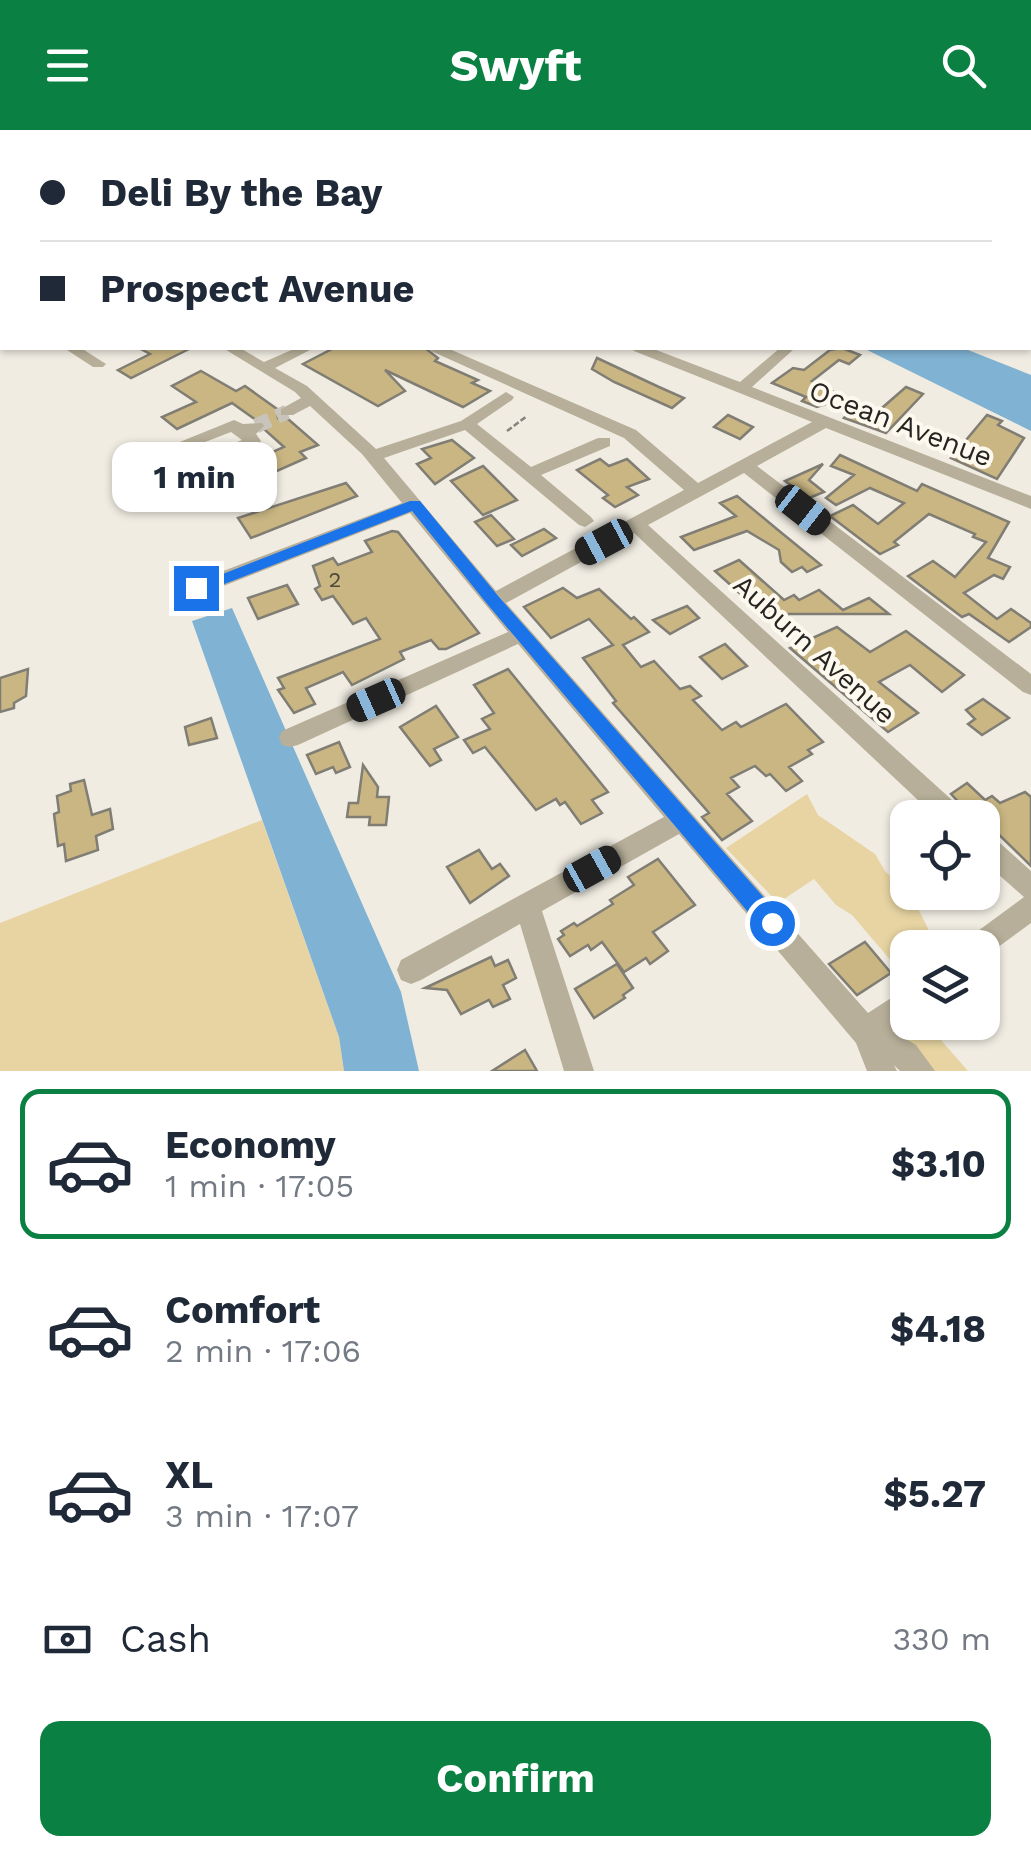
<!DOCTYPE html>
<meta charset="utf-8">
<style>
:root{--surface:#fff;--page:#f6f6f7;--text:#1f2937;--muted:#747a83;--line:#e0e1e3;--accent:#0b8043}
body{margin:0;font-family:"Work Sans",sans-serif;background:var(--page);color:var(--text);height:100vh;display:flex;flex-direction:column;font-size:38px;white-space:nowrap}
*{box-sizing:border-box;margin:0}
p{font-size:32px;color:var(--muted)}
.icon{flex:none;width:55px;height:55px;fill:none;stroke:currentColor;stroke-width:2;stroke-linecap:round;stroke-linejoin:round}
.map{position:relative;height:941px;overflow:hidden}
.side{display:flex;flex-direction:column;background:var(--surface);flex:1}
.side>*{flex:none}
.top-card{position:absolute;left:0px;top:0px;width:1032px;height:220px;box-shadow:0 2px 8px #0004;display:grid;align-content:center;height:220px;padding:0 40px;background:var(--surface)}
.fabs{position:absolute;left:890px;top:670px;display:grid;gap:20px}
.fabs a{display:grid;place-items:center;width:110px;height:110px;border-radius:20px;background:var(--surface);box-shadow:0 2px 8px #0004;font-size:50px}
.end{position:absolute;width:45px;height:45px;margin:-22px;border:12px solid #1a73e8;background:#fff;box-shadow:0 0 0 5px #fff}
.from{border-radius:50%}
.bubble{position:absolute;height:70px;border-radius:20px;background:var(--surface);box-shadow:0 2px 8px #0004;font-size:32px;font-weight:700;line-height:70px;text-align:center}
.car{position:absolute;width:30px;height:60px;margin:-30px -15px;border-radius:12px;box-shadow:0 0 8px 2px #0007;background:linear-gradient(#222 24%,#8ab4d8 0 40%,#222 0 76%,#8ab4d8 0 86%,#222 0)}
.top-card b{display:flex;align-items:center;gap:35px;height:95px;font-size:38px}
.top-card b+b{border-top:2px solid var(--line)}
.top-card i{width:25px;height:25px;background:var(--text)}
ul{padding:18px 0 0;list-style:none}
li{display:flex;align-items:center;gap:30px;height:150px;margin:0 20px 15px;padding:0 20px;border:5px solid transparent;border-radius:20px}
li div{flex:1}
li b{display:block;font-size:38px}
li em{font-style:normal;font-weight:700}
li.current{border-color:var(--accent)}
li>.icon{width:90px;height:90px;stroke-width:1.5}
.pay{display:flex;align-items:center;gap:25px;height:110px;padding:0 40px;font-size:38px}
.pay p{margin-inline-start:auto}
.cta{display:flex;gap:20px;margin-top:auto;padding:20px 40px}
.cta a{flex:1;height:115px;border-radius:20px;background:var(--accent);color:#fff;font-size:40px;font-weight:700;line-height:115px;text-align:center}
header{display:flex;justify-content:space-between;align-items:center;height:130px;padding:0 40px;background:var(--accent);color:#fff;font-size:45px;font-weight:700}
.map>svg:first-child{display:block}
.green{fill:#e7d4a2}
.water{fill:#80b3d3}
.building{fill:#c9b683;stroke:#807d74;stroke-width:2.5}
.lines{fill:none;stroke-linecap:round;stroke-linejoin:round}
.minor-tunnel{stroke:#c8c4bb;stroke-width:15;stroke-dasharray:15 8;stroke-linecap:butt}
.path{stroke:#84827b;stroke-width:2.5;stroke-dasharray:6 2.5;stroke-linecap:butt}
.minor{fill:#b7af99;fill-rule:evenodd}
.route{fill:#1a73e8}
.labels{text-anchor:middle;stroke-width:8;stroke-linejoin:round;paint-order:stroke}
.number-label{font-size:22px;fill:#4f493a}
.street-label{font-size:28px;fill:#262521;stroke:#fdf9ef}
</style>
<header><svg class="icon" aria-label="menu" viewBox="0 0 24 24"><path d="M4 6h16M4 12h16M4 18h16"/></svg>Swyft<svg class="icon" aria-label="search" viewBox="0 0 24 24"><circle cx="10" cy="10" r="6"/><path d="M15 15l6 6"/></svg></header>
<div class="map">
<svg width="1031" height="941" viewBox="0 0 1031 941">
<rect width="100%" height="100%" fill="#f0ece2"/>
<g class="green">
<polygon points="807,664 818,685 875,724 885,741 913,768 937,817 908,818 904,846 852,785 836,775 814,749 778,773 726,718"/>
<polygon points="262,690 339,907 344,941 0,941 0,793"/>
<polygon points="913,893 926,893 968,941 932,941 899,904"/>
</g>
<g class="water">
<polygon points="863,218 963,218 1031,245 1031,301"/>
<polygon points="232,478 401,862 419,941 344,941 339,907 192,491"/>
</g>
<g class="building">
<polygon points="139,218 191,218 131,248 118,240 150,224"/>
<polygon points="334,218 425,218 438,228 435,231 478,250 472,253 490,261 463,277 385,240 405,261 378,276 303,234"/>
<polygon points="842,218 860,225 849,234 839,230 812,251 838,264 826,274 817,277 802,271 806,267 772,253 793,238 804,240 830,220"/>
<polygon points="597,228 659,257 684,268 672,278 614,252 592,239"/>
<polygon points="201,241 236,261 245,256 277,279 278,288 288,289 318,315 300,322 306,328 200,375 186,360 284,317 265,300 265,291 256,290 232,273 177,299 162,287 196,272 172,256"/>
<polygon points="906,257 923,264 886,303 844,288 853,278 875,284"/>
<polygon points="728,285 753,297 740,309 714,297"/>
<polygon points="987,285 1002,291 998,295 1024,308 997,349 951,328"/>
<polygon points="452,310 474,328 435,354 417,334 431,328 422,319"/>
<polygon points="840,325 917,361 922,354 1009,392 988,428 1010,437 1003,449 994,445 964,463 997,489 1011,479 1031,493 1031,497 1009,512 969,484 962,487 908,446 933,431 955,447 986,412 973,407 975,404 929,384 894,412 898,415 880,424 830,386 853,375 878,394 904,373 870,358 836,375 826,368 854,345 831,336"/>
<polygon points="600,329 609,336 627,329 649,349 627,357 638,365 615,377 603,368 608,365 577,340"/>
<polygon points="823,334 809,350 824,362 809,368 785,351"/>
<polygon points="483,336 517,370 483,385 451,351"/>
<polygon points="346,353 357,366 251,408 238,388"/>
<polygon points="737,366 778,400 821,435 807,442 802,437 792,442 781,432 779,420 747,401 694,420 681,407 736,386 720,373"/>
<polygon points="491,385 514,409 497,416 475,392"/>
<polygon points="544,399 556,408 522,426 511,415"/>
<polygon points="392,401 398,402 479,503 446,519 439,519 431,510 400,522 404,529 352,555 343,542 306,558 315,574 294,583 278,560 284,558 278,548 380,509 366,488 353,494 333,466 322,470 315,459 320,456 313,436 333,428 338,435 372,422 365,411"/>
<polygon points="739,430 784,470 794,465 799,470 819,460 843,480 869,468 889,484 763,484 715,441"/>
<polygon points="287,455 298,474 258,489 248,468"/>
<polygon points="563,458 577,468 599,459 631,489 634,487 649,502 623,515 641,537 654,531 680,559 690,556 701,566 693,570 722,600 736,592 741,597 786,574 823,612 808,620 812,624 789,637 802,651 786,661 770,644 766,646 755,636 731,648 739,657 727,664 752,691 722,710 702,687 709,683 613,573 616,571 583,528 613,515 589,489 551,508 524,477"/>
<polygon points="687,476 699,488 670,504 653,490"/>
<polygon points="837,497 870,522 906,501 964,545 942,562 910,535 879,552 918,583 888,602 790,518"/>
<polygon points="725,514 747,536 722,549 700,527"/>
<polygon points="28,539 26,566 14,573 14,578 0,582 0,548"/>
<polygon points="508,539 608,662 592,670 602,683 581,694 565,672 560,675 556,669 536,680 485,617 473,623 464,610 490,599 482,589 494,583 474,555"/>
<polygon points="983,569 1009,588 982,605 968,594 975,589 966,580"/>
<polygon points="436,576 458,607 434,619 441,630 430,636 400,597"/>
<polygon points="211,588 217,608 189,615 185,597"/>
<polygon points="339,612 350,637 336,643 333,637 316,644 307,625"/>
<polygon points="363,635 378,657 377,667 389,667 386,695 369,695 370,687 347,687 349,673 358,673"/>
<polygon points="84,650 92,685 110,679 113,699 96,706 98,720 66,731 64,714 58,716 54,684 59,682 57,666 71,661 70,654"/>
<polygon points="967,653 985,670 992,666 1000,673 1025,662 1031,667 1031,736 982,688 967,681 951,664"/>
<polygon points="479,720 492,739 500,734 509,746 470,773 447,737"/>
<polygon points="658,729 695,775 653,802 668,821 650,834 646,828 624,842 602,812 591,820 588,815 570,826 558,809 564,805 561,801 574,793 577,796 613,774 610,770 634,755 628,747"/>
<polygon points="865,812 891,843 857,865 829,834"/>
<polygon points="491,827 495,836 508,830 516,848 503,855 510,869 493,877 489,870 461,884 447,860 425,858"/>
<polygon points="617,834 633,858 623,865 625,868 594,888 575,859"/>
<polygon points="525,920 537,941 492,941"/>
</g>
<g class="lines">
<polyline class="minor-tunnel" points="256,296 287,282"/>
<polyline class="path" points="507,301 527,286"/>
<g class="minor">
<polygon points="9,0 23,0 24,2 11,2"/>
<polygon points="125,0 140,0 141,2 127,2"/>
<polygon points="621,0 636,0 637,2 623,2"/>
<polygon points="910,0 923,0 924,2 912,2"/>
<polygon points="957,0 970,0 971,2 959,2"/>
<polygon points="0,90 2,91 2,100 0,99"/>
<polygon points="2,126 2,134 0,135 0,127"/>
<polygon points="0,142 2,143 2,151 0,150"/>
<polygon points="1031,154 1031,163 1030,163 1030,154"/>
<polygon points="64,218 81,218 106,234 103,237 93,237"/>
<polygon points="223,218 240,218 264,232 296,218 314,218 275,238 307,256 376,319 461,291 506,262 514,267 512,270 477,294 531,337 598,308 610,308 610,316 541,345 591,387 594,391 585,397 579,395 465,300 384,328 496,461 684,360 624,308 431,221 429,218 447,218 636,300 698,353 812,292 634,221 632,218 651,218 740,252 780,218 795,218 752,257 1031,366 1031,379 826,298 757,336 1031,544 1031,565 1023,562 744,343 648,395 963,680 966,688 937,688 634,403 506,473 868,883 908,857 908,889 892,901 916,915 935,941 900,941 894,935 897,941 867,941 856,913 679,704 542,781 594,941 564,941 520,794 421,850 411,854 401,850 397,840 401,830 664,687 518,514 298,615 290,617 282,615 279,608 282,601 508,502 410,383 203,464 189,464 186,459 189,454 402,373 362,324 310,276 293,285 281,285 281,279 301,268 295,262"/>
<path d="M 234,290 L 243,294 L 262,293 L 264,296 L 256,304 L 261,311 L 259,315 L 180,347 L 174,346 L 155,322 ZM 231,302 L 242,310 L 183,334 L 174,324 Z"/>
<polygon points="982,702 991,705 1031,741 1031,793 982,829 982,818 964,818 967,809 1024,767 982,730"/>
</g>
</g>
<polygon class="route" points="410,371 420,371 499,467 780,786 783,793 780,801 772,804 764,801 488,475 412,381 201,463 196,464 187,458"/>
<g class="labels">
<g class="number-label">
<text x="335" y="457">2</text>
</g>
<g class="street-label">
<text transform="translate(901 293) rotate(21)" y="10">Ocean Avenue</text>
<text transform="translate(815 519) rotate(42)" y="10">Auburn Avenue</text>
</g>
</g>
</svg>
<div class="fabs">
<a><svg class="icon" aria-label="locate" viewBox="0 0 24 24"><circle cx="12" cy="12" r="6"/><path d="M12 2v4M12 18v4M2 12h4M18 12h4"/></svg></a>
<a><svg class="icon" aria-label="layers" viewBox="0 0 24 24"><path d="M12 4l9 5-9 5-9-5zM3 14l9 5 9-5"/></svg></a>
</div>
<i class="end from" style="left:772px;top:793px"></i>
<i class="end" style="left:196px;top:458px"></i>
<div class="bubble" style="left:112px;top:312px;width:165px">1 min</div>
<i class="car" style="left:803px;top:380px;rotate:128deg"></i>
<i class="car" style="left:604px;top:412px;rotate:242deg"></i>
<i class="car" style="left:376px;top:570px;rotate:246deg"></i>
<i class="car" style="left:592px;top:739px;rotate:61deg"></i>
<div class="top-card">
<b><i class="from"></i>Deli By the Bay</b>
<b><i></i>Prospect Avenue</b>
</div>
</div>
<section class="side">
<ul>
<li class="current"><svg class="icon" aria-label="car" viewBox="0 0 24 24"><path d="M5 17H2v-5l4-1 3-4h7l3 4 3 1v5h-3M9 17h6M6 11h13"/><circle cx="7" cy="17" r="2"/><circle cx="17" cy="17" r="2"/></svg><div><b>Economy</b><p>1 min · 17:05</p></div><em>$3.10</em></li>
<li><svg class="icon" aria-label="car" viewBox="0 0 24 24"><path d="M5 17H2v-5l4-1 3-4h7l3 4 3 1v5h-3M9 17h6M6 11h13"/><circle cx="7" cy="17" r="2"/><circle cx="17" cy="17" r="2"/></svg><div><b>Comfort</b><p>2 min · 17:06</p></div><em>$4.18</em></li>
<li><svg class="icon" aria-label="car" viewBox="0 0 24 24"><path d="M5 17H2v-5l4-1 3-4h7l3 4 3 1v5h-3M9 17h6M6 11h13"/><circle cx="7" cy="17" r="2"/><circle cx="17" cy="17" r="2"/></svg><div><b>XL</b><p>3 min · 17:07</p></div><em>$5.27</em></li>
</ul>
<div class="pay"><svg class="icon" aria-label="cash" viewBox="0 0 24 24"><path d="M3 7h18v10H3z"/><circle cx="12" cy="12" r="2"/></svg>Cash<p>330 m</p></div>
<div class="cta"><a>Confirm</a></div>
</section>
